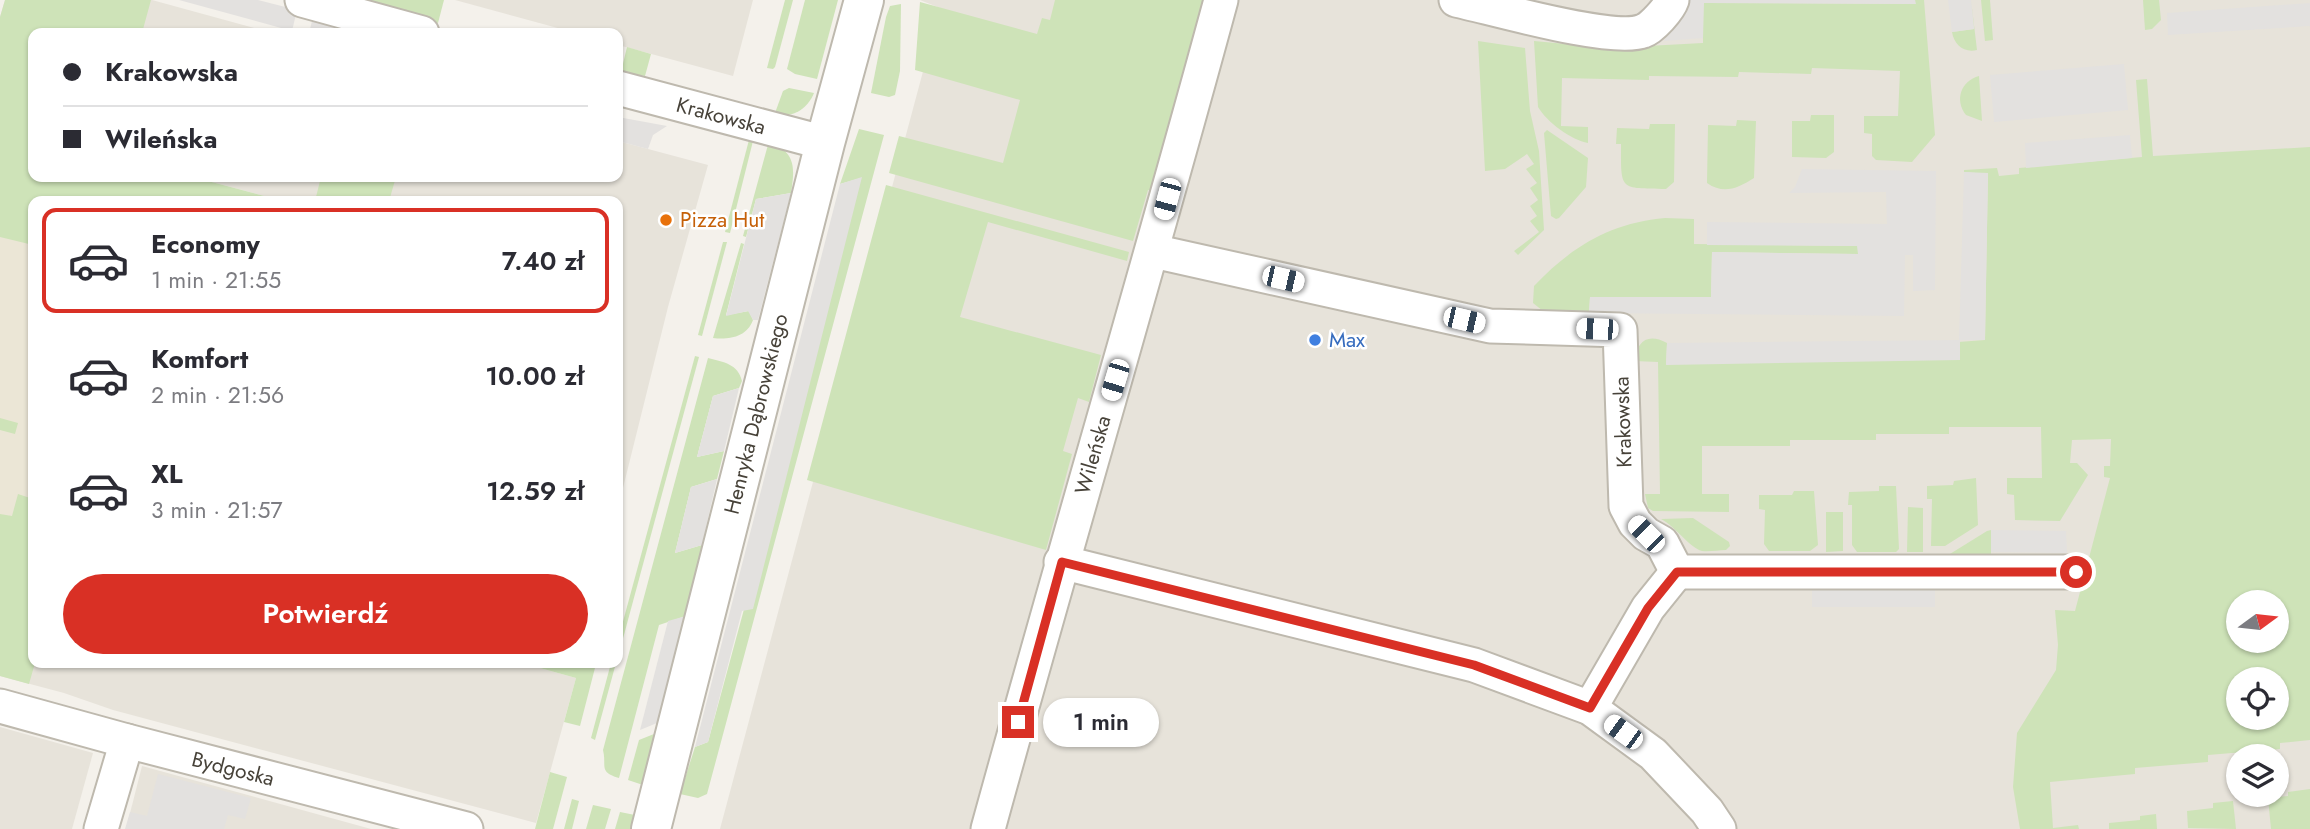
<!DOCTYPE html>
<html lang="pl">
<meta charset="utf-8">
<style>
:root{--surface:#fff;--page:#f2f2f3;--text:#2b2b33;--muted:#7c7c81;--line:#e1e1e2;--accent:#d93025}
body{margin:0;font-family:Jost,sans-serif;background:var(--page);color:var(--text);height:100vh;display:flex;flex-direction:column;font-size:26px;white-space:nowrap}
*{box-sizing:border-box;margin:0}
p{font-size:23px;color:var(--muted)}
.icon{flex:none;width:38px;height:38px;fill:none;stroke:currentColor;stroke-width:2;stroke-linecap:round;stroke-linejoin:round}
.map{position:relative;flex:1;overflow:hidden}
.sheet{position:absolute;left:28px;top:196px;width:595px;height:472px;display:flex;flex-direction:column;background:var(--surface);border-radius:14px;box-shadow:0 2px 5px #0004}
.sheet>*{flex:none}
.guide{position:absolute;left:28px;top:28px;width:595px;height:154px;border-radius:14px;box-shadow:0 2px 5px #0004;display:grid;align-content:center;height:154px;padding:0 35px;background:var(--surface)}
.needle{width:46px;rotate:75deg}
.fabs{position:absolute;left:2226px;top:590px;display:grid;gap:14px}
.fabs a{display:grid;place-items:center;width:63px;height:63px;border-radius:50%;background:var(--surface);box-shadow:0 2px 5px #0004;font-size:35px}
.end{position:absolute;width:32px;height:32px;margin:-16px;border:9px solid #d93025;background:#fff;box-shadow:0 0 0 4px #fff}
.from{border-radius:50%}
.bubble{position:absolute;height:49px;border-radius:24px;background:var(--surface);box-shadow:0 2px 5px #0004;font-size:23px;font-weight:600;line-height:49px;text-align:center}
.car{position:absolute;width:21px;height:42px;margin:-21px -10px;border-radius:9px;box-shadow:0 0 5px 2px #0007;background:linear-gradient(#fff 24%,#345 0 40%,#fff 0 76%,#345 0 86%,#fff 0)}
.guide b{display:flex;align-items:center;gap:24px;height:66px;font-size:26px}
.guide b+b{border-top:2px solid var(--line)}
.guide i{width:18px;height:18px;background:var(--text)}
ul{padding:12px 0 0;list-style:none}
li{display:flex;align-items:center;gap:21px;height:105px;margin:0 14px 10px;padding:0 21px;border:4px solid transparent;border-radius:14px}
li div{flex:1}
li b{display:block;font-size:26px}
li em{font-style:normal;font-weight:600}
li.selected{border-color:var(--accent)}
li>.icon{width:63px;height:63px;stroke-width:1.5}
.cta{display:flex;gap:14px;margin-top:auto;padding:14px 35px}
.cta a{flex:1;height:80px;border-radius:42px;background:var(--accent);color:#fff;font-size:28px;font-weight:600;line-height:80px;text-align:center}
.map>svg:first-child{display:block}
.residential{fill:#e7e3da;fill-rule:evenodd}
.education{fill:#ebe6d6}
.green{fill:#cee3b8;fill-rule:evenodd}
.parking{fill:#e3e1df}
.lines{fill:none;stroke-linecap:round;stroke-linejoin:round}
.minor-casing{stroke:#beb9ae;stroke-width:37}
.tertiary-casing{stroke:#beb9ae;stroke-width:42}
.minor{stroke:#fff;stroke-width:33}
.tertiary{stroke:#fff;stroke-width:38}
.route{stroke:#d93025;stroke-width:9}
.food-dot{fill:#e8710a;stroke:#fff;stroke-width:2.5}
.shop-dot{fill:#3f7fe0;stroke:#fff;stroke-width:2.5}
.labels{text-anchor:middle;stroke-width:5;stroke-linejoin:round;paint-order:stroke}
.street-label{font-size:21px;fill:#474239;stroke:#fff}
.food-label{font-size:21px;fill:#c56008;stroke:#fff;text-anchor:start}
.shop-label{font-size:21px;fill:#366cbe;stroke:#fff;text-anchor:start}
</style>
<div class="map">
<svg width="2310" height="829" viewBox="0 0 2310 829">
<rect width="100%" height="100%" fill="#f4f1eb"/>
<g class="residential">
<polygon points="5,0 152,0 272,33 33,33 0,17"/>
<polygon points="455,0 753,0 733,76 618,45 618,33 576,33"/>
<path d="M 920,0 L 2310,0 L 2310,166 L 2151,176 L 2147,640 L 2238,632 L 2238,640 L 2277,640 L 2310,625 L 2310,829 L 720,829 L 940,8 ZM 2238,679 L 2277,679 L 2277,718 L 2238,718 ZM 2238,756 L 2277,756 L 2277,794 L 2238,794 Z"/>
<polygon points="618,141 708,165 668,307 618,508 618,201 283,201 193,177 618,177"/>
<polygon points="0,520 33,663 522,663 576,678 536,823 113,710 64,693 0,676"/>
<polygon points="0,727 93,753 72,829 0,829"/>
<polygon points="142,766 371,829 126,829"/>
</g>
<polygon class="education" points="0,124 33,177 33,529 0,520"/>
<g class="green">
<polygon points="5,0 151,0 142,33 33,33 33,177 193,177 283,201 33,201 33,245 0,237 0,17"/>
<polygon points="355,0 444,0 438,23"/>
<polygon points="785,0 793,0 775,67 773,69 767,68"/>
<polygon points="805,0 838,0 817,79 795,74 787,69"/>
<polygon points="1055,0 1207,0 1156,192 1148,190 1133,241 889,173 899,136 1003,163 1020,100 915,70 920,2 1037,34 1042,18 1050,20"/>
<path d="M 1915,0 L 1924,0 L 1935,135 L 1912,162 L 1876,160 L 1872,156 L 1872,134 L 1864,133 L 1864,116 L 1898,116 L 1900,71 L 1812,68 L 1811,74 L 1739,72 L 1738,77 L 1649,76 L 1649,80 L 1562,78 L 1561,126 L 1588,127 L 1588,143 C 1571,140 1547,122 1538,107 L 1534,41 L 1609,48 L 1703,43 L 1703,3 L 1915,4 Z"/>
<path d="M 1971,0 L 1977,50 C 1964,53 1954,45 1952,32 L 1974,29 Z"/>
<polygon points="1981,0 1990,0 1993,40 1985,41"/>
<polygon points="2143,0 2159,0 2161,20 2152,29 2145,30"/>
<polygon points="901,4 900,71 895,95 889,97 871,93 886,17 890,6"/>
<polygon points="1478,41 1525,48 1530,111 1539,151 1544,230 1518,255 1514,251 1539,232 1530,221 1537,216 1530,206 1538,200 1530,188 1537,183 1526,169 1534,164 1527,154 1505,169 1485,171"/>
<polygon points="627,47 651,54 645,76 621,72"/>
<path d="M 1979,76 L 1982,121 L 1966,115 C 1954,100 1961,81 1979,76 Z"/>
<path d="M 2147,79 L 2153,156 L 2310,147 L 2310,740 L 2280,743 L 2280,749 L 2208,755 L 2208,762 L 2135,768 L 2135,774 L 2050,782 L 2053,828 L 2078,825 L 2079,829 L 2020,829 L 2013,787 L 2017,733 L 2056,670 L 2058,645 L 2055,610 L 2075,611 L 2110,478 L 2104,477 L 2104,466 L 2110,466 L 2111,439 L 2072,440 L 2070,463 L 2077,463 L 2088,475 L 2060,521 L 2015,520 L 2014,495 L 2007,494 L 2007,478 L 2042,478 L 2041,427 L 1949,427 L 1949,434 L 1876,434 L 1876,440 L 1790,440 L 1790,446 L 1702,446 L 1702,494 L 1729,494 L 1729,512 L 1653,511 L 1648,508 L 1645,494 L 1660,494 L 1658,362 L 1634,361 C 1637,342 1647,332 1667,343 L 1666,364 L 1985,340 L 1988,174 L 1964,172 L 1964,170 L 1997,168 L 1999,176 L 2019,174 L 2019,168 L 2142,157 L 2136,80 ZM 2238,602 L 2277,602 L 2277,640 L 2238,640 ZM 2238,679 L 2277,679 L 2277,718 L 2238,718 Z"/>
<path d="M 789,88 L 814,93 C 808,108 792,120 775,113 L 783,91 Z"/>
<polygon points="1811,115 1834,115 1834,152 1826,158 1792,157 1792,121 1810,121"/>
<path d="M 1737,120 L 1756,121 L 1754,178 C 1738,188 1724,195 1707,183 L 1708,125 L 1736,126 Z"/>
<path d="M 1650,124 L 1675,124 L 1674,182 L 1666,189 C 1619,188 1621,191 1621,144 L 1616,144 L 1617,128 L 1649,129 Z"/>
<polygon points="859,129 884,135 707,794 698,798 680,794 695,747 708,742 861,178 840,184"/>
<polygon points="1547,130 1588,158 1586,187 1559,218 1556,219 1551,216 1544,133"/>
<polygon points="750,136 754,137 730,233 725,232"/>
<path d="M 769,141 C 796,153 795,167 791,193 L 756,199 L 746,237 L 743,236 Z"/>
<polygon points="321,177 396,177 389,201 315,201"/>
<polygon points="886,185 1129,252 1127,261 988,222 960,317 1101,355 1089,402 1078,398 1063,451 1072,454 1046,550 807,480"/>
<path d="M 1665,218 L 1694,219 L 1694,244 L 1858,246 L 1858,254 L 1712,252 L 1711,297 L 1590,297 L 1589,313 L 1543,311 L 1533,303 L 1534,286 C 1571,247 1610,223 1665,218 Z"/>
<polygon points="723,242 727,242 702,336 698,335"/>
<path d="M 741,243 L 744,244 L 726,315 L 749,311 L 753,320 C 747,337 729,340 713,338 Z"/>
<polygon points="695,356 699,357 618,657 618,640"/>
<path d="M 708,358 C 724,362 738,364 742,381 L 739,388 L 713,396 L 697,457 L 724,451 L 717,479 L 691,487 L 675,553 L 702,545 L 686,616 L 659,625 L 619,778 C 598,772 607,766 603,750 Z"/>
<polygon points="0,418 18,423 15,434 0,430"/>
<polygon points="1976,478 1978,525 1945,546 1931,546 1932,499 1927,499 1927,486 1953,485 1954,481"/>
<polygon points="1879,486 1896,486 1899,549 1896,552 1857,552 1852,545 1852,505 1848,505 1849,492 1879,491"/>
<polygon points="1794,491 1814,491 1818,545 1810,551 1769,551 1764,544 1765,510 1759,509 1759,495 1792,495"/>
<polygon points="18,494 33,499 35,663 29,684 0,676 0,514 12,516"/>
<polygon points="1908,507 1923,508 1923,552 1907,552"/>
<polygon points="1826,512 1843,512 1843,551 1826,552"/>
<path d="M 1693,518 L 1729,542 L 1730,546 L 1726,550 C 1718,550 1710,552 1702,551 C 1690,548 1675,526 1661,519 Z"/>
<polygon points="1991,530 1991,563 1937,562 1987,531"/>
<polygon points="522,663 596,664 580,726 564,722 576,678"/>
<polygon points="611,663 616,663 595,740 591,738"/>
<polygon points="654,734 643,785 628,780 639,740"/>
<polygon points="550,772 567,777 553,829 535,829"/>
<polygon points="2310,789 2310,829 2271,829 2268,798 2288,796 2288,792"/>
<polygon points="572,799 579,801 572,829 564,829"/>
<polygon points="2233,801 2236,829 2188,828 2187,811 2213,808 2213,803"/>
<polygon points="593,805 611,809 605,829 586,829"/>
<polygon points="620,812 635,815 630,829 615,829"/>
<polygon points="2156,814 2157,829 2109,829 2109,823 2140,820 2140,816"/>
</g>
<g class="parking">
<polygon points="179,0 258,0 297,10 292,31"/>
<polygon points="1684,0 1915,0 1916,4 1704,3 1703,38 1664,41"/>
<polygon points="1948,0 1971,0 1974,29 1952,32"/>
<polygon points="2310,3 2310,26 2168,35 2167,13"/>
<polygon points="313,17 359,31 359,33 309,33"/>
<polygon points="2124,64 2128,110 1994,122 1990,75"/>
<polygon points="618,117 667,126 653,135 648,149 618,141"/>
<polygon points="2130,135 2132,158 2026,168 2025,143"/>
<polygon points="1802,169 1936,171 1935,290 1913,291 1913,255 1905,255 1904,316 1589,313 1590,297 1711,297 1712,252 1858,254 1857,246 1707,245 1707,222 1887,224 1886,192 1789,193 1795,187"/>
<polygon points="1964,172 1988,173 1985,340 1960,340 1960,360 1666,365 1667,343 1959,340"/>
<polygon points="862,177 753,609 742,611 708,742 695,747 840,184"/>
<polygon points="791,193 758,320 753,320 748,311 726,316 756,199"/>
<polygon points="739,388 724,451 697,457 713,396"/>
<polygon points="717,479 702,545 675,553 691,487"/>
<polygon points="1991,530 2066,531 2067,553 1991,552"/>
<rect x="1812" y="586" width="123" height="21"/>
<polygon points="686,616 657,723 640,730 668,621"/>
<polygon points="158,774 251,798 245,819 228,815 224,829 125,829 130,812 147,816"/>
</g>
<g class="lines">
<defs>
<g id="minor">
<polyline points="302,0 422,33"/>
<path d="M 1456,0 C 1493,8 1613,43 1643,31 C 1652,28 1669,9 1672,0"/>
<polyline points="618,88 825,143"/>
<polyline points="1153,251 1490,326 1620,330 1626,506 1635,523 1646,534 1662,543 1677,572"/>
<polyline points="1061,562 1474,665 1590,708 1653,754 1707,811 1719,829"/>
<polyline points="1677,572 2076,572"/>
<polyline points="0,706 127,741 466,829"/>
<polyline points="1590,708 1648,608 1677,572"/>
<polyline points="101,829 127,741"/>
<path d="M 988,829 C 1064,552 1146,277 1221,0"/>
</g>
<polyline id="tertiary" points="651,829 825,143 864,0"/>
</defs>
<use href="#minor" class="minor-casing"/>
<use href="#tertiary" class="tertiary-casing"/>
<use href="#minor" class="minor"/>
<use href="#tertiary" class="tertiary"/>
</g>
<g class="lines">
<polyline class="route" points="1018,722 1062,562 1474,665 1590,708 1648,608 1677,572 2076,572"/>
</g>
<circle class="food-dot" cx="666" cy="220" r="7"/>
<circle class="shop-dot" cx="1315" cy="340" r="7"/>
<g class="labels">
<g class="street-label">
<text transform="translate(721 116) rotate(15)" y="7">Krakowska</text>
<text transform="translate(756 414) rotate(-76)" y="7">Henryka Dąbrowskiego</text>
<text transform="translate(1623 422) rotate(-92)" y="7">Krakowska</text>
<text transform="translate(1093 455) rotate(-74)" y="7">Wileńska</text>
<text transform="translate(233 769) rotate(14)" y="7">Bydgoska</text>
</g>
<g class="food-label">
<text x="680" y="227">Pizza Hut</text>
</g>
<g class="shop-label">
<text x="1329" y="347">Max</text>
</g>
</g>
</svg>
<div class="fabs">
<a><svg class="needle" viewBox="-14 -14 28 28"><path d="M0-13l5 13h-10z" fill="#e53935"/><path d="M0 13l5-13h-10z" fill="#7c7c81"/></svg></a>
<a><svg class="icon" aria-label="locate" viewBox="0 0 24 24"><circle cx="12" cy="12" r="6"/><path d="M12 2v4M12 18v4M2 12h4M18 12h4"/></svg></a>
<a><svg class="icon" aria-label="layers" viewBox="0 0 24 24"><path d="M12 4l9 5-9 5-9-5zM3 14l9 5 9-5"/></svg></a>
</div>
<i class="end from" style="left:2076px;top:572px"></i>
<i class="end" style="left:1018px;top:722px"></i>
<div class="bubble" style="left:1043px;top:698px;width:116px">1 min</div>
<i class="car" style="left:1167px;top:199px;rotate:195deg"></i>
<i class="car" style="left:1283px;top:279px;rotate:103deg"></i>
<i class="car" style="left:1464px;top:320px;rotate:103deg"></i>
<i class="car" style="left:1597px;top:329px;rotate:272deg"></i>
<i class="car" style="left:1115px;top:380px;rotate:197deg"></i>
<i class="car" style="left:1646px;top:534px;rotate:315deg"></i>
<i class="car" style="left:1623px;top:732px;rotate:306deg"></i>
<div class="guide">
<b><i class="from"></i>Krakowska</b>
<b><i></i>Wileńska</b>
</div>
<section class="sheet">
<ul>
<li class="selected"><svg class="icon" aria-label="car" viewBox="0 0 24 24"><path d="M5 17H2v-5l4-1 3-4h7l3 4 3 1v5h-3M9 17h6M6 11h13"/><circle cx="7" cy="17" r="2"/><circle cx="17" cy="17" r="2"/></svg><div><b>Economy</b><p>1 min · 21:55</p></div><em>7.40 zł</em></li>
<li><svg class="icon" aria-label="car" viewBox="0 0 24 24"><path d="M5 17H2v-5l4-1 3-4h7l3 4 3 1v5h-3M9 17h6M6 11h13"/><circle cx="7" cy="17" r="2"/><circle cx="17" cy="17" r="2"/></svg><div><b>Komfort</b><p>2 min · 21:56</p></div><em>10.00 zł</em></li>
<li><svg class="icon" aria-label="car" viewBox="0 0 24 24"><path d="M5 17H2v-5l4-1 3-4h7l3 4 3 1v5h-3M9 17h6M6 11h13"/><circle cx="7" cy="17" r="2"/><circle cx="17" cy="17" r="2"/></svg><div><b>XL</b><p>3 min · 21:57</p></div><em>12.59 zł</em></li>
</ul>
<div class="cta"><a>Potwierdź</a></div>
</section>
</div>
